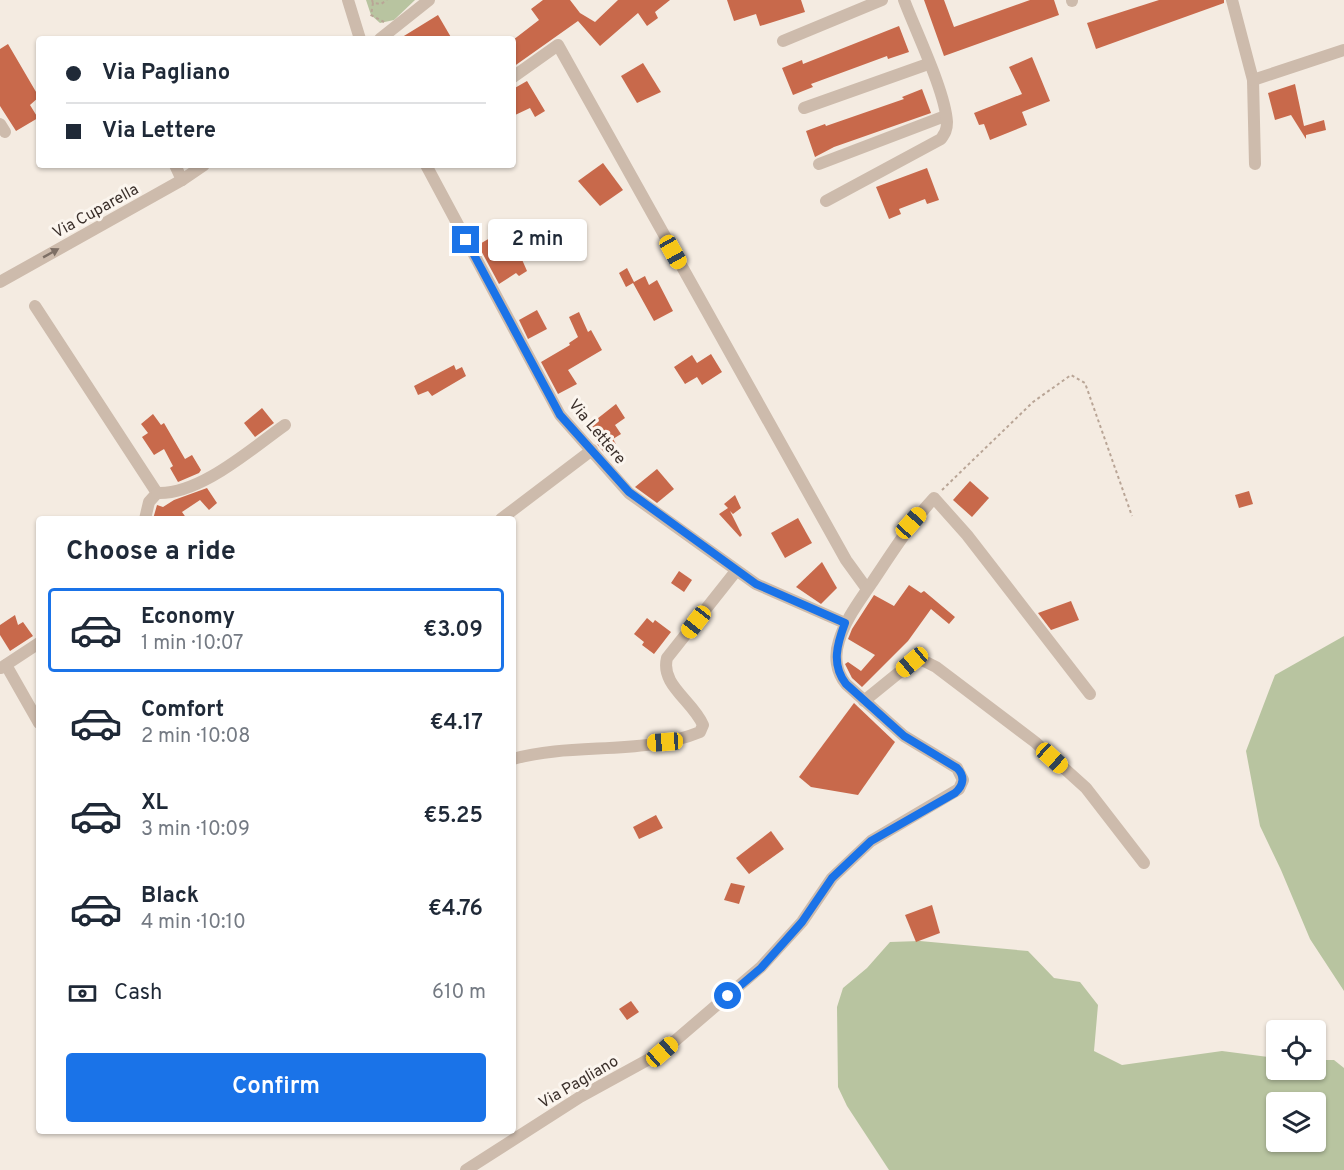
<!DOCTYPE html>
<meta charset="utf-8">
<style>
:root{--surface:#fff;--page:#f6f6f7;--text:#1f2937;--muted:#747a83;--line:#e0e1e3;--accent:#1a73e8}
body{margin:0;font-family:Overpass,sans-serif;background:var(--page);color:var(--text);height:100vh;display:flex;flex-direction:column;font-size:22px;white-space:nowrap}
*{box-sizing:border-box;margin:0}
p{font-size:20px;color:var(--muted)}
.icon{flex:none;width:33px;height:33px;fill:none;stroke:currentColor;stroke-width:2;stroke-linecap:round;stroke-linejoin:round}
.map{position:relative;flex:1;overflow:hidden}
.panel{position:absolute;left:36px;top:516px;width:480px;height:618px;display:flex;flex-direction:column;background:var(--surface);border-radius:6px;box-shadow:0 2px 4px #0004}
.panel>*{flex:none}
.top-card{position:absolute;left:36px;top:36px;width:480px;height:132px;border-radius:6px;box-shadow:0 2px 4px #0004;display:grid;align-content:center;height:132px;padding:0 30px;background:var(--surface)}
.buttons{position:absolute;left:1266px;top:1020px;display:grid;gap:12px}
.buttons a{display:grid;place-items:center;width:60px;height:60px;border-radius:6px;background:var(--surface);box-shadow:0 2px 4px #0004;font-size:30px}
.end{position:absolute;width:27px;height:27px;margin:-14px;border:8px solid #1a73e8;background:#fff;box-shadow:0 0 0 3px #fff}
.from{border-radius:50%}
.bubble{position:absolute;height:42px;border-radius:6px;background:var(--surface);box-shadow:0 2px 4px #0004;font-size:20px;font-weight:600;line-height:42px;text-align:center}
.car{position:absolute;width:18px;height:36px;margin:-18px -9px;border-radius:8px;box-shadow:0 0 4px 2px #0007;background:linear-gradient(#f5c518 24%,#345 0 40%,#f5c518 0 76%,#345 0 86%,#f5c518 0)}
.top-card b{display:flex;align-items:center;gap:21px;height:57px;font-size:22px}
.top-card b+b{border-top:2px solid var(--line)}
.top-card i{width:15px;height:15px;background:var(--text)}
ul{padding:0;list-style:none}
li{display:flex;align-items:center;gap:18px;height:84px;margin:0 12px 9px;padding:0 18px;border:3px solid transparent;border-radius:6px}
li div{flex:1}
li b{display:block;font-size:22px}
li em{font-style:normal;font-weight:600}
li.on{border-color:var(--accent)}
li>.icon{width:54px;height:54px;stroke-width:1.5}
h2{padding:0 30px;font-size:27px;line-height:72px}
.pay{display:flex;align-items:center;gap:15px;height:66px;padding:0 30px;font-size:22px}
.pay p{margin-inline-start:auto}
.primary-button{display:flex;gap:12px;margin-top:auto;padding:12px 30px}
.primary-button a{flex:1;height:69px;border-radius:6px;background:var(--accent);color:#fff;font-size:24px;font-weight:600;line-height:69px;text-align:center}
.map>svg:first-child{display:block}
.green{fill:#b8c4a0;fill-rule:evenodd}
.building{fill:#c8694b}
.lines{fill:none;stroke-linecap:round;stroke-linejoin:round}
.path{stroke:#b9a596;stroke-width:2;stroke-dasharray:3 3;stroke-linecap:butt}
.minor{stroke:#cdbbac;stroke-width:12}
.oneway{fill:#7d6f65}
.route{stroke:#1a73e8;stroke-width:8}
.labels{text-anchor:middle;stroke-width:6;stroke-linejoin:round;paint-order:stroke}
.street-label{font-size:16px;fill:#3b302b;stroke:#fbf5ee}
</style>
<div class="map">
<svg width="1344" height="1170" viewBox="0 0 1344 1170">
<rect width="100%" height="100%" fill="#f4ebe1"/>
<g class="green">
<polygon points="366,0 415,0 394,20 380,23 371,15"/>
<polygon points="1344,636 1344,991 1310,939 1281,870 1260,826 1246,751 1275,675"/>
<path d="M 920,941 L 1028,951 L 1054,978 L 1080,982 L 1098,1005 L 1094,1051 L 1122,1065 L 1222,1051 L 1276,1058 L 1276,1070 L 1316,1070 L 1316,1060 L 1334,1060 L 1344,1068 L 1344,1170 L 889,1170 L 847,1106 L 838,1087 L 837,1007 L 843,988 L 867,968 L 890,942 ZM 1276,1102 L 1316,1102 L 1316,1142 L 1276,1142 Z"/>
</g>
<g class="building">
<polygon points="543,0 570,0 580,13 595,22 618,0 670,0 655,12 658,18 647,26 638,13 600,46 578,21 513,67 513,40 539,20 531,9"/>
<polygon points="727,0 801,0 805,12 760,26 756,14 734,21"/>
<polygon points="924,0 944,0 954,27 1030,0 1054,0 1059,15 944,56"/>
<polygon points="1159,0 1224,0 1224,3 1096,49 1087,23"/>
<polygon points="438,15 452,39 399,39"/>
<polygon points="899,26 909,52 888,59 887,56 811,84 813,87 793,95 782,68 802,60 803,64"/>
<polygon points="8,44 39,97 30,105 38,118 16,131 0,106 0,49"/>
<polygon points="1032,57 1050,101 1022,112 1027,125 990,140 984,124 979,125 974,113 1022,94 1009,67"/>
<polygon points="643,63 661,92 637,103 621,76"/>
<polygon points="527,81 545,111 535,117 530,108 513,116 513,89"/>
<polygon points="1295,84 1304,126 1324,120 1326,130 1306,135 1306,139 1291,115 1275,120 1268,93"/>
<polygon points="922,89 931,113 834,147 815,157 806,131 825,124 826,126 904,99 902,97"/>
<polygon points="603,163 623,190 600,206 578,181"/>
<polygon points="927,168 939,200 927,204 925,199 899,209 901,214 889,219 876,187"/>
<polygon points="502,231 508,242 513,239 527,271 519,276 516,273 499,284 478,245"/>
<polygon points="627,268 634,282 645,276 649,285 657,280 673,311 654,321 633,283 626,287 619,273"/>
<polygon points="537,310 547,329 528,339 519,320"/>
<polygon points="579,312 588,332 591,330 602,350 568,370 577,384 558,394 541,362 570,345 569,343 578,337 569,317"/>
<polygon points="711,354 722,372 702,385 697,377 685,384 674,367 692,355 697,363"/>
<polygon points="454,365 456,370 462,367 466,376 432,396 428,391 418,395 414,386"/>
<polygon points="616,404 625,418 615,425 621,434 613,439 616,444 604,452 597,444 600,441 588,426"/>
<polygon points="262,408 274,423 255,437 244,423"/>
<polygon points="153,414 161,425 164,423 185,459 192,455 201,470 199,473 178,482 170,468 173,466 164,449 154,455 142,437 148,433 141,424"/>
<polygon points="657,469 674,489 657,503 635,487"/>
<polygon points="970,481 989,498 972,517 953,500"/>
<polygon points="207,488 217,503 209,510 200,500 182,512 187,519 153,519 157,505 163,507 174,500"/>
<polygon points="1249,491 1253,504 1239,508 1235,495"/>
<polygon points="735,495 741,508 733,514 730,511 742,535 740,537 719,514 728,508 724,504"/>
<polygon points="798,518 812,543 785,558 771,533"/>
<polygon points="822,562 837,588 821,604 796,587"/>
<polygon points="679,571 692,580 684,592 671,583"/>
<polygon points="909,585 921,593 924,591 955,617 949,624 931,609 908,641 862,687 852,678 845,664 848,662 861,671 875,655 848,639 852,629 874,595 894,606"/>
<polygon points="1071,601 1079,620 1051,630 1038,613"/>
<polygon points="15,615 18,625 23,622 33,636 10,651 0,635 0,625"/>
<polygon points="647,618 653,623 655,620 671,632 654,654 642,645 644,642 634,634"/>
<polygon points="854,703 895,742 858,795 811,787 799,777"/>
<polygon points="656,815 663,828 639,839 633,827"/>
<polygon points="771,831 784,849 749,874 736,858"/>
<polygon points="731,883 745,886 739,904 724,900"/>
<polygon points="932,905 940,933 916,942 905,915"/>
<polygon points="631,1001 639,1012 627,1020 619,1009"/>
</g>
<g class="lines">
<g class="path">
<polyline points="372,0 373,3 381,4 387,0"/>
<polyline points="373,3 371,15 384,22"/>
<polyline points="942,490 1033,402 1071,375 1085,383 1132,516"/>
</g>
<g class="minor">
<polyline points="348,0 360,39"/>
<polyline points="1072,0 1072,1"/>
<polyline points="1232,0 1253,80 1255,164"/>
<polyline points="380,39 429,0"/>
<polyline points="783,41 882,0"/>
<polyline points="513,77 558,45 846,560 867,589"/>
<polyline points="1253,80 1344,50"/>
<polyline points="804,108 928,64"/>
<polyline points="0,124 5,132"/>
<polyline points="819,164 945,116"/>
<polyline points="175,165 182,180"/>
<polyline points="426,165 560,415 629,493 756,584 845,623"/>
<path d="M 826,201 L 941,139 C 945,133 947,130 947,122 C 945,91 916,32 904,0"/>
<polyline points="0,282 182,180 204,165"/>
<polyline points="35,306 157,493 149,502 145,519"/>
<path d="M 157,493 C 200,495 251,449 285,425"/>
<polyline points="501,519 592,450"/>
<polyline points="6,665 39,723"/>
<polyline points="1,668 39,643"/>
<polyline points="864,701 912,662 922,660 936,667 1035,742 1086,788 1144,863"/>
<path d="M 513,759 C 573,742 642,756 700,732 L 703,725 C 693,701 660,685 667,658 L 736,571"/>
<path d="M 466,1170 L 580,1097 L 662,1052 L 761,967 L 802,922 L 832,878 L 871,841 L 959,789 L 963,780 L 957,768 L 904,736 L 846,684 C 836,672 834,656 839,641 C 845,620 859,602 871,584 C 891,554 909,525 934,498 L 967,535 L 1090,694"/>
</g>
</g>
<defs><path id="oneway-solid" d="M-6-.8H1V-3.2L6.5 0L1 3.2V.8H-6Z" transform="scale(1.5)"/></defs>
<use class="oneway" href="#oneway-solid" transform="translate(51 253) rotate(-29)"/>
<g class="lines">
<path class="route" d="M 466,240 L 560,415 L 629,492 L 756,584 L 845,623 C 837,644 831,665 846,684 L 904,736 L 957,768 C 965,776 964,785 955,793 L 871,841 L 832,878 L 802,922 L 761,968 L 728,996"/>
</g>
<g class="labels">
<g class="street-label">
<text transform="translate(95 210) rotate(-29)" y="6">Via Cuparella</text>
<text transform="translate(598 431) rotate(50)" y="6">Via Lettere</text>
<text transform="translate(578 1081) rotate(-30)" y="6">Via Pagliano</text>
</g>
</g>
</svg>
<div class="buttons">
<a><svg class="icon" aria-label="locate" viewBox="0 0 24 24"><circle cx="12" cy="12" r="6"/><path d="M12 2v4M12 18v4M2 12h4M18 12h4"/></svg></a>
<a><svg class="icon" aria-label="layers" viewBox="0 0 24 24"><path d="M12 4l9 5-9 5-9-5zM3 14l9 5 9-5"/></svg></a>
</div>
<i class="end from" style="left:728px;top:996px"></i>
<i class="end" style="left:466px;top:240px"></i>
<div class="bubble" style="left:488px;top:219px;width:99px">2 min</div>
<i class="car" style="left:673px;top:252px;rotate:151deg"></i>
<i class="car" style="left:911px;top:523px;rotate:42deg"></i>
<i class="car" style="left:696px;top:622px;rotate:218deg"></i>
<i class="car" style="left:912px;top:662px;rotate:230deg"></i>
<i class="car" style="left:665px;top:742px;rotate:266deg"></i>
<i class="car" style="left:1052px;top:758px;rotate:132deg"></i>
<i class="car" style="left:662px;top:1052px;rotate:49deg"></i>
<div class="top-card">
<b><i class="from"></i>Via Pagliano</b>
<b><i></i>Via Lettere</b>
</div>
<section class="panel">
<h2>Choose a ride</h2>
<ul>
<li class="on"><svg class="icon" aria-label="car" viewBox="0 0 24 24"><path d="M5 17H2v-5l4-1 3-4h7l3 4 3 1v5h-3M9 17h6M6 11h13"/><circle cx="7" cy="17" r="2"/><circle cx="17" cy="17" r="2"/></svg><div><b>Economy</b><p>1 min · 10:07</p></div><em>€3.09</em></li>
<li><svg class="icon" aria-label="car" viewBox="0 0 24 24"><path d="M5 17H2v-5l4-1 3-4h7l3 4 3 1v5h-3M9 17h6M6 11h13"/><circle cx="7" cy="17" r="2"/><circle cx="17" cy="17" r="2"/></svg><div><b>Comfort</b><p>2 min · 10:08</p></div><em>€4.17</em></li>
<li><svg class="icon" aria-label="car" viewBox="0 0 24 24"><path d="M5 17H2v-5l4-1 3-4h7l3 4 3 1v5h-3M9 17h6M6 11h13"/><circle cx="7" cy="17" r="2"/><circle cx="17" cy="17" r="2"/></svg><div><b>XL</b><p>3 min · 10:09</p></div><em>€5.25</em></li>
<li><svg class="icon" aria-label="car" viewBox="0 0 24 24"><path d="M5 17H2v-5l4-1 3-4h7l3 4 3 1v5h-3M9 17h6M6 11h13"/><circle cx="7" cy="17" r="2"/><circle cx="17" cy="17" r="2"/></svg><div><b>Black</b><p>4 min · 10:10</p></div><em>€4.76</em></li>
</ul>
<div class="pay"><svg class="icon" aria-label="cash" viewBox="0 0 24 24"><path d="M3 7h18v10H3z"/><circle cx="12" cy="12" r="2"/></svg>Cash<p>610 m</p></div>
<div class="primary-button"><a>Confirm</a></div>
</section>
</div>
